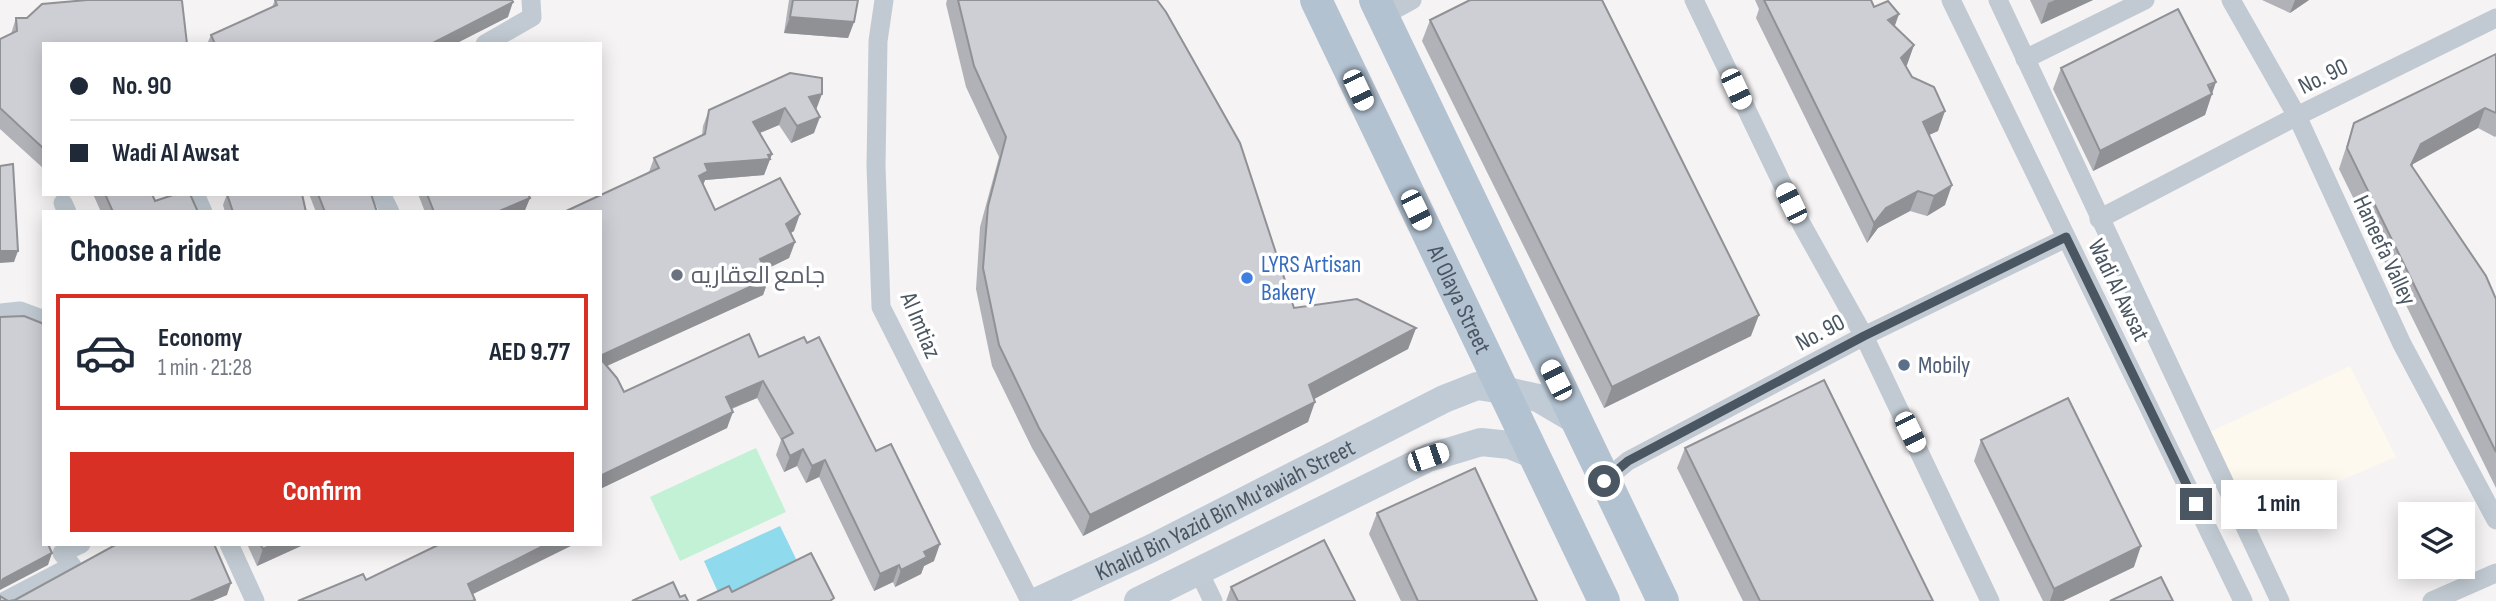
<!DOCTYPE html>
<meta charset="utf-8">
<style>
:root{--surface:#fff;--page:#f2f2f3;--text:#1f2937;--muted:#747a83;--line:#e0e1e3;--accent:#d93025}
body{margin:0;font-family:"Sofia Sans Condensed",Cairo,sans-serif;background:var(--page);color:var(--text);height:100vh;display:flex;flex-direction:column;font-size:26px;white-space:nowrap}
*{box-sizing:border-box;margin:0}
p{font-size:23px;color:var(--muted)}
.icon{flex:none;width:38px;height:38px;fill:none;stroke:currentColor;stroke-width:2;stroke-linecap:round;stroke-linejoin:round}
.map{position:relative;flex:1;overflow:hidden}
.panel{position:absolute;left:42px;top:210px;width:560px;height:336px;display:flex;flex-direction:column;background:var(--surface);border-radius:0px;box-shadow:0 4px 18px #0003}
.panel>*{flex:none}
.top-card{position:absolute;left:42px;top:42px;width:560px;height:154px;border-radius:0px;box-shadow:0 4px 18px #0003;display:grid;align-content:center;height:154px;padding:0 28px;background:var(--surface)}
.buttons{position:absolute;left:2398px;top:502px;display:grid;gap:14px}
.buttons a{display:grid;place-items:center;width:77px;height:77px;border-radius:0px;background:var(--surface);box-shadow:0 4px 18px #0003;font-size:35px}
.end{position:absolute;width:32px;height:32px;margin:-16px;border:9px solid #4a5661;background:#fff;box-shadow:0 0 0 4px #fff}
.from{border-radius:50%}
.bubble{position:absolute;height:49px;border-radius:0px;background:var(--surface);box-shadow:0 4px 18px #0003;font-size:23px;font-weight:700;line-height:49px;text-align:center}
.car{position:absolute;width:21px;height:42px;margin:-21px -10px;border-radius:9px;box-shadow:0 0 5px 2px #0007;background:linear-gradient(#fff 24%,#345 0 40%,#fff 0 76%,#345 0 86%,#fff 0)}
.top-card b{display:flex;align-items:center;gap:24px;height:66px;font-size:26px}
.top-card b+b{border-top:2px solid var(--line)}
.top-card i{width:18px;height:18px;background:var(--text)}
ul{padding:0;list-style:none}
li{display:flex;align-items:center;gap:21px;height:116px;margin:0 14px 10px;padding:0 14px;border:4px solid transparent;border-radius:0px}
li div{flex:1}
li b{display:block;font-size:26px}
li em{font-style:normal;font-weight:700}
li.current{border-color:var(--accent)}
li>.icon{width:63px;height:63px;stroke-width:1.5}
h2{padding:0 28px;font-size:32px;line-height:84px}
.cta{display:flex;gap:14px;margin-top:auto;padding:14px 28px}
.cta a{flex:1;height:80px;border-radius:0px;background:var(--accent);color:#fff;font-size:28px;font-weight:700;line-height:80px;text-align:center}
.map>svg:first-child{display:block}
.commercial{fill:#fdf9ef}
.green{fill:#c3f1d5}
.water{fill:#90daee}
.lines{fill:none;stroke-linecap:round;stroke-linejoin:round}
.minor{stroke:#c1cad2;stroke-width:19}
.secondary{stroke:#c1cbd6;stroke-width:28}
.primary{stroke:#b3c2d1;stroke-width:32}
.wall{fill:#b0b2b7}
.shaded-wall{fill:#909195}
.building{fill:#cdcfd5;stroke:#909195;stroke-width:2}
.route{stroke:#4a5661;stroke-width:9}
.worship-dot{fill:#6b7280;stroke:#fff;stroke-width:2.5}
.shop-dot{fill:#3f7fe0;stroke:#fff;stroke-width:2.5}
.service-dot{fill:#5c6f8a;stroke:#fff;stroke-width:2.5}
.labels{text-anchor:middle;stroke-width:7;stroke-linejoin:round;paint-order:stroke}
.street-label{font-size:24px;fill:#4a5661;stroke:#fff}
.shop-label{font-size:24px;fill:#366cbe;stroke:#fff;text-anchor:start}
.worship-label{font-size:24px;fill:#5b616d;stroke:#fff;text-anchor:start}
.service-label{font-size:24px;fill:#4e5e75;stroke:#fff;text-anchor:start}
</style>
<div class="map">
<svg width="2496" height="601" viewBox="0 0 2496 601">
<rect width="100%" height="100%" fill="#f5f3f3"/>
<polygon class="commercial" points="2350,366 2396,457 2251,519 2210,432"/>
<polygon class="green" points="756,448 786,512 680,561 650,497"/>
<polygon class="water" points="780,526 799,565 722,601 704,561"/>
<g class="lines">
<g class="minor">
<polyline points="884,0 878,41 876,166 881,307 1030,601"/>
<polyline points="1694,0 1802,225 1864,336 1990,601"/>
<polyline points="1951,0 2243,601"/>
<polyline points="1998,0 2280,601"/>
<polyline points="2231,0 2297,116 2402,344 2496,520"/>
<polyline points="1383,16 1412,0"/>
<polyline points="485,44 532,17 531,0"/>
<polyline points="2025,59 2145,0"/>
<polyline points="195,194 203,212"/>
<polyline points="381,194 390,212"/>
<polyline points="63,203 67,212"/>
<polyline points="2099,219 2297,116 2496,18"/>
<polyline points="0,313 20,311 44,320"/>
<polyline points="1604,481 1628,461 1864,336 2066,238"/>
<polyline points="229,544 255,601"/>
<polyline points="1198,570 1213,601"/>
<polyline points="5,601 72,566 62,553 81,544"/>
<polyline points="2432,601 2496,573"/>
</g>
<g class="secondary">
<path id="s1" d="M 1038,601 L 1152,548 L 1444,399 L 1477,386 L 1503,390 L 1538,398 L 1577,421"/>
<polyline points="1138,601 1428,458 1481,442 1510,445 1534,455"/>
</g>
<g class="primary">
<path id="s2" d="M 1316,0 L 1604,601"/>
<polyline points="1375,0 1663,601"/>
</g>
</g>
<g class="wall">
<polygon points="275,0 508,17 455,44 207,44 211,35 272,7"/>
<polygon points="789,0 858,0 854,22 848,38 784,33"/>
<polygon points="947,0 1157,0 1294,308 1416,328 1408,349 1314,399 1308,422 1083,536 1032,448 992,366 976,289 980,227 999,157 966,87 946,4"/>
<polygon points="1755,0 1871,0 1874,7 1914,45 1906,66 1938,131 1929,135 1945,205 1927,216 1910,211 1878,228 1867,243 1756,18 1759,9"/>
<polygon points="2030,0 2093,0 2041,24"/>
<polygon points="2262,0 2309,0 2290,13"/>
<polygon points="16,18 44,44 44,169 0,129 0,39 11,34"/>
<polygon points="1430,20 1751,336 1604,408 1422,41"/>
<polygon points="2496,54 2496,136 2495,137 2478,128 2413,164 2412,167 2496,299 2496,488 2339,169 2354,123"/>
<polygon points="2061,68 2212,93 2205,115 2093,171 2053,89"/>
<polygon points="790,73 816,110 814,133 791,143 779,125 760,133 772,154 764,175 705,180 703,185 715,210 794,231 790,233 795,242 789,258 765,270 769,278 763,295 607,366 624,392 807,343 876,451 934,561 924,566 921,574 895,587 893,582 874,591 819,477 806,483 797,466 784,472 776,455 781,440 757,398 732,409 727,428 600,489 600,212 649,172 654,158 702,135 703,126 709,110"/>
<polygon points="93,194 152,194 155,201 198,212 101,212"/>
<polygon points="227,194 306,212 225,212 223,205"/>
<polygon points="309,194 371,194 377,212 316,212"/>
<polygon points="418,194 528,194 530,198 525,210 520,212 425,212"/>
<polygon points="1981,440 2134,567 2063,601 2043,601 1974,461"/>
<polygon points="1685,448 1933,601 1743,601 1677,468"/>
<polygon points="1377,513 1537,601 1401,601 1369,534"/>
<polygon points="247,544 301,544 301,546 257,566"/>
<polygon points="1231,587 1355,601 1226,601"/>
</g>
<g class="shaded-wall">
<polygon points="2055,0 2093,0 2041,24 2048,3"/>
<polygon points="2295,0 2309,0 2290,13"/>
<polygon points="513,2 508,17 455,44 431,44"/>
<polygon points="1899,14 1892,34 1888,20"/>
<polygon points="790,17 854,22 848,38 784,33"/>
<polygon points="1914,45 1907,65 1894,78 1901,58"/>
<polygon points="2216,82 2205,115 2093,171 2100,151"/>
<polygon points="822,94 816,110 809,97"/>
<polygon points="785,108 779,125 747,138 753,122"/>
<polygon points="2485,108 2478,128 2413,164 2403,186 2411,165 2421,144"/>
<polygon points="1945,111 1938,131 1915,141 1923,122"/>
<polygon points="820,117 814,133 791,143 797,126"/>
<polygon points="772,154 764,175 705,180 702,188 699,176 705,164"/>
<polygon points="1952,185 1945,205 1927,216 1934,196"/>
<polygon points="1918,191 1910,211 1878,228 1867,243 1874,223 1886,208"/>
<polygon points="530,198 525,210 520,212 497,212"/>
<polygon points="800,214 794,231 780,240 786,224"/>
<polygon points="795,242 789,258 754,275 760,259"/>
<polygon points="0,251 18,251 14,262 0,263"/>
<polygon points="769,278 763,295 600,369 600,356"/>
<polygon points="1759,315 1751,336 1604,408 1612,387"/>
<polygon points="1416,328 1408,349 1301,406 1309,385"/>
<polygon points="763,381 757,398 720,413 726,397"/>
<polygon points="1315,402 1308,422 1083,536 1090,515"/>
<polygon points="733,412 727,428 600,489 600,476"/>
<polygon points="803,449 797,466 784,472 790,456"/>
<polygon points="825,460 819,477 806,483 812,466"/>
<polygon points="274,544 301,544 301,546 257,566 263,549"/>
<polygon points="547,544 575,544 467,597 468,584 473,580"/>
<polygon points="940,544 934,561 924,566 921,574 895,587 901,570 924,552"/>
<polygon points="2141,546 2134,567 2063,601 2050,601 2054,589"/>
<polygon points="52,553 48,565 0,590 0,584 3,579"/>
<polygon points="899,565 893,582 874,591 880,574"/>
<polygon points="231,583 227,595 213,601 190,601"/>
</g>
<g class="building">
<polygon points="87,0 181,0 182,1 187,44 44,44 44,149 0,108 0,39 17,31 16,18 27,18 42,4"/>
<polygon points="275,0 512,0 513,2 431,44 215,44 211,35 277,5"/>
<polygon points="793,0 858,0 854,22 790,17"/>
<polygon points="958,0 1157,0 1166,12 1240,143 1294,308 1357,299 1416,328 1309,385 1315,402 1090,515 1039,428 999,345 983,268 988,206 1006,137 974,66"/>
<polygon points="1470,0 1602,0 1759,315 1612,387 1430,20"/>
<polygon points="1764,0 1871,0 1874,7 1888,1 1899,14 1888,20 1914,45 1901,58 1912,77 1934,87 1945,111 1923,122 1952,185 1934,196 1918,191 1886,208 1874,223"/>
<polygon points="2178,9 2216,82 2208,85 2212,94 2100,151 2061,68"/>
<polygon points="2496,54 2496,113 2485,108 2421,144 2411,165 2486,276 2496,299 2496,452 2347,148 2354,123"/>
<polygon points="790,73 822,78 822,94 809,97 820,117 797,126 785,108 753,122 772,154 768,155 770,159 705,164 708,171 699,176 715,210 780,178 800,214 786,224 795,242 760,259 769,278 600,356 600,212 564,212 659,168 654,158 705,134 709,110"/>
<polygon points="13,164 18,251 0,251 0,166"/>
<polygon points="105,194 152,194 155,201 176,194 190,194 198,212 113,212"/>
<polygon points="227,194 302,194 306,212 233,212"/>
<polygon points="318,194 371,194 377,212 325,212"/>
<polygon points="427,194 528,194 530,198 497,212 434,212"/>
<polygon points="24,316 44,324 44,544 48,544 52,553 3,579 0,584 0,317"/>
<polygon points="749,334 759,357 804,337 807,343 819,337 876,451 891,444 940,544 924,552 927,557 901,570 899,565 880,574 825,460 812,466 803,449 790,456 782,439 793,433 763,381 726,397 733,412 600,476 600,358 617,378 624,392"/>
<polygon points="1824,380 1933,601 1760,601 1685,448"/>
<polygon points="2068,398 2141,546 2054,589 1981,440"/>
<polygon points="1475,468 1537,601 1418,601 1377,513"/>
<polygon points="1324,540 1355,601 1238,601 1231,587"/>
<polygon points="117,544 214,544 231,583 190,601 9,601 15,600"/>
<polygon points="260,544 274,544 263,549"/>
<polygon points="440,544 547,544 468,584 475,600 472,601 298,601 363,574 366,580"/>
<polygon points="811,553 834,598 830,601 697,601 729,586 732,592"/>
<polygon points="2161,577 2173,601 2110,601"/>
<polygon points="673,582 680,597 685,595 688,601 632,601"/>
<polygon points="0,596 8,601 0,601"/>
</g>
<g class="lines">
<polyline class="route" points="1604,481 1628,461 1864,336 2066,237 2196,504"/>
</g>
<circle class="worship-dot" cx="677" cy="275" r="7"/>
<circle class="shop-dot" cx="1247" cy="278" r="7"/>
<circle class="service-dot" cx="1904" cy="365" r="7"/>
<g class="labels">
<g class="street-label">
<text transform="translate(2323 76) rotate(-26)" y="8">No. 90</text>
<text transform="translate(2385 250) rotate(65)" y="8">Haneefa Valley</text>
<text transform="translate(2119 290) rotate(64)" y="8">Wadi Al Awsat</text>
<text dy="8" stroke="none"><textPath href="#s2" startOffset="332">Al Olaya Street</textPath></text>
<text transform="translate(921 325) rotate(67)" y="8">Al Imtiaz</text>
<text transform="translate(1820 332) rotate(-28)" y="8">No. 90</text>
<text dy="8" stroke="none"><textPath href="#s1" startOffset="208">Khalid Bin Yazid Bin Mu'awiah Street</textPath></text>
</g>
<g class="shop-label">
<text x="1261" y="272">LYRS Artisan<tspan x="1261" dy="28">Bakery</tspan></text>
</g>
<g class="worship-label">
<text x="691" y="283">جامع العقاريه</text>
</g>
<g class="service-label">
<text x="1918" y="373">Mobily</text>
</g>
</g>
</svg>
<div class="buttons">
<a><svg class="icon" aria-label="layers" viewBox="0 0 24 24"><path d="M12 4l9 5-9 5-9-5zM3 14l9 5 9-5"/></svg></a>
</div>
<i class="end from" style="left:1604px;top:481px"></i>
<i class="end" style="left:2196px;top:504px"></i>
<div class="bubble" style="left:2221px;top:480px;width:116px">1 min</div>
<i class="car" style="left:1736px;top:89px;rotate:155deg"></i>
<i class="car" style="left:1358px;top:90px;rotate:155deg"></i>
<i class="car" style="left:1791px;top:203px;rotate:334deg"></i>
<i class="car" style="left:1416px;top:210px;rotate:154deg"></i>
<i class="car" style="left:1556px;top:380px;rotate:333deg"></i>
<i class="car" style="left:1910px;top:432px;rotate:154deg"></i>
<i class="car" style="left:1428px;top:457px;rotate:71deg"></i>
<div class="top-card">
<b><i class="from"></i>No. 90</b>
<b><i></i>Wadi Al Awsat</b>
</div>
<section class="panel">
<h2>Choose a ride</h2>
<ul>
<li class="current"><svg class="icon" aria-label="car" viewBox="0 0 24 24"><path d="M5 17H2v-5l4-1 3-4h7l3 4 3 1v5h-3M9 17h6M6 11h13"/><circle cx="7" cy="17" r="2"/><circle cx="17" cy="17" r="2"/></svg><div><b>Economy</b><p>1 min · 21:28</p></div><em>AED 9.77</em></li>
</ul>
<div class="cta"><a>Confirm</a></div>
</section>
</div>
